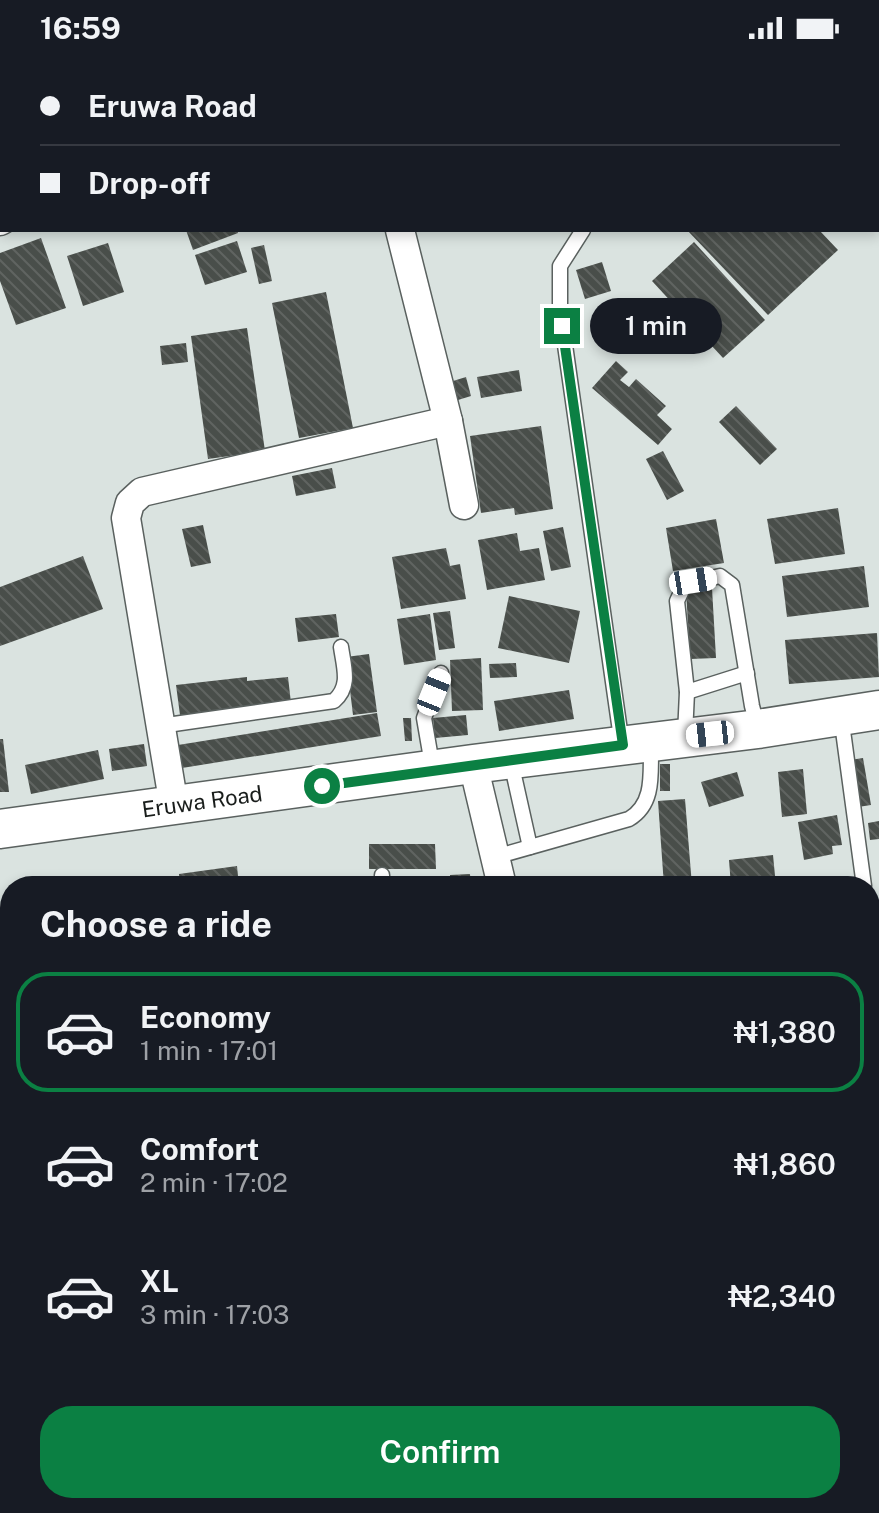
<!DOCTYPE html>
<meta charset="utf-8">
<style>
:root{--surface:#171b24;--page:#20242c;--text:#f1f3f6;--muted:#9ea1a6;--line:#363941;--accent:#0b8043}
body{margin:0;font-family:"Public Sans",sans-serif;background:var(--page);color:var(--text);height:100vh;display:flex;flex-direction:column;font-size:30px;white-space:nowrap}
*{box-sizing:border-box;margin:0}
p{font-size:26px;color:var(--muted)}
.icon{flex:none;width:44px;height:44px;fill:none;stroke:currentColor;stroke-width:2;stroke-linecap:round;stroke-linejoin:round}
.map{position:relative;flex:1;overflow:hidden}
.details{position:absolute;left:0px;top:820px;width:880px;height:638px;display:flex;flex-direction:column;background:var(--surface);border-radius:32px 32px 0 0;box-shadow:0 4px 12px #0003}
.details>*{flex:none}
.hud{position:absolute;left:0px;top:0px;width:880px;height:176px;box-shadow:0 4px 12px #0003;display:grid;align-content:center;height:176px;padding:0 40px;background:var(--surface)}
.end{position:absolute;width:36px;height:36px;margin:-18px;border:10px solid #0b8043;background:#fff;box-shadow:0 0 0 4px #fff}
.from{border-radius:50%}
.bubble{position:absolute;height:56px;border-radius:28px;background:var(--surface);box-shadow:0 4px 12px #0003;font-size:26px;font-weight:600;line-height:56px;text-align:center}
.car{position:absolute;width:24px;height:48px;margin:-24px -12px;border-radius:10px;box-shadow:0 0 6px 2px #0007;background:linear-gradient(#fff 24%,#345 0 40%,#fff 0 76%,#345 0 86%,#fff 0)}
.hud b{display:flex;align-items:center;gap:28px;height:76px;font-size:30px}
.hud b+b{border-top:2px solid var(--line)}
.hud i{width:20px;height:20px;background:var(--text)}
ul{padding:0;list-style:none}
li{display:flex;align-items:center;gap:24px;height:120px;margin:0 16px 12px;padding:0 24px;border:4px solid transparent;border-radius:32px}
li div{flex:1}
li b{display:block;font-size:30px}
li em{font-style:normal;font-weight:600}
li.on{border-color:var(--accent)}
li>.icon{width:72px;height:72px;stroke-width:1.5}
h2{padding:0 40px;font-size:36px;line-height:96px}
.primary-button{display:flex;gap:16px;margin-top:auto;padding:16px 40px}
.primary-button a{flex:1;height:92px;border-radius:32px;background:var(--accent);color:#fff;font-size:32px;font-weight:600;line-height:92px;text-align:center}
.status{display:flex;justify-content:space-between;align-items:center;height:56px;padding:0 40px;background:var(--surface);direction:ltr}
.status svg{height:22px;fill:currentColor}
.map>svg:first-child{display:block}
.building{fill:url(#building-back-hatch)}
.lines{fill:none;stroke-linecap:round;stroke-linejoin:round}
.service-casing{stroke:#5a615f;stroke-width:17}
.minor-casing{stroke:#5a615f;stroke-width:31}
.secondary-casing{stroke:#5a615f;stroke-width:41}
.service{stroke:#fff;stroke-width:14}
.minor{stroke:#fff;stroke-width:28}
.secondary{stroke:#fff;stroke-width:38}
.route{stroke:#0b8043;stroke-width:10}
.labels{text-anchor:middle;stroke-width:8;stroke-linejoin:round;paint-order:stroke}
.street-label{font-size:22px;fill:#191d1b;stroke:#e7f0ed}
</style>
<div class="status"><b>16:59</b><svg viewBox="0 0 49 12"><path d="M0 12V9h3v3zM5 12V6h3v6zM10 12V3h3v9zM15 12V0h3v12zM26 1h20v11H26zM47 4h2v5h-2z"/></svg></div>
<div class="map">
<svg width="879" height="1457" viewBox="0 0 879 1457">
<defs>
<pattern id="building-back-hatch" width="6" height="6" patternUnits="userSpaceOnUse" patternTransform="scale(2)"><rect width="6" height="6" fill="#494e4a"/><path d="M-1 5l2 2M0 0l6 6M5-1l2 2" fill="none" stroke="#606461"/></pattern>
</defs>
<rect width="100%" height="100%" fill="#dae3e0"/>
<g class="building">
<polygon points="186,174 237,174 238,177 193,194"/>
<polygon points="687,174 819,174 838,194 768,259"/>
<polygon points="41,182 66,252 16,269 0,225 0,197"/>
<polygon points="237,185 247,216 205,229 195,199"/>
<polygon points="694,186 765,264 723,302 652,225"/>
<polygon points="108,187 124,236 83,250 67,200"/>
<polygon points="264,189 272,225 259,228 251,192"/>
<polygon points="602,206 611,235 585,243 576,214"/>
<polygon points="326,236 353,372 299,382 272,247"/>
<polygon points="247,272 265,395 208,403 191,280"/>
<polygon points="186,287 188,306 162,309 160,290"/>
<polygon points="616,305 628,316 620,324 629,331 636,323 666,350 657,359 672,373 658,389 592,332"/>
<polygon points="519,314 522,335 481,342 477,321"/>
<polygon points="466,321 471,340 458,344 453,325"/>
<polygon points="736,350 777,393 760,409 719,366"/>
<polygon points="541,370 553,453 515,459 514,452 481,457 470,380"/>
<polygon points="663,395 684,435 667,444 646,403"/>
<polygon points="332,412 336,432 296,440 292,420"/>
<polygon points="838,452 845,498 775,508 767,463"/>
<polygon points="716,463 724,507 673,515 666,472"/>
<polygon points="203,469 211,507 191,511 182,473"/>
<polygon points="563,471 571,511 551,515 543,475"/>
<polygon points="517,477 520,495 539,492 545,524 487,534 478,484"/>
<polygon points="446,492 450,510 460,508 466,543 401,553 392,501"/>
<polygon points="83,500 103,553 0,590 0,531"/>
<polygon points="864,510 869,551 787,561 782,520"/>
<polygon points="712,532 716,602 690,603 686,534"/>
<polygon points="509,540 580,555 569,607 498,592"/>
<polygon points="450,555 455,592 439,594 433,557"/>
<polygon points="336,558 339,581 298,586 295,562"/>
<polygon points="430,558 436,604 404,609 397,563"/>
<polygon points="877,577 879,621 789,628 785,584"/>
<polygon points="369,598 377,656 353,659 346,601"/>
<polygon points="481,602 483,654 452,655 450,604"/>
<polygon points="516,607 517,621 490,622 489,608"/>
<polygon points="247,621 247,625 288,621 291,647 180,659 176,629"/>
<polygon points="569,634 574,663 499,675 494,645"/>
<polygon points="377,657 381,680 182,712 178,689"/>
<polygon points="466,659 468,679 435,682 433,662"/>
<polygon points="403,662 411,662 412,685 405,685"/>
<polygon points="0,683 3,683 9,736 0,736"/>
<polygon points="144,688 147,710 112,715 109,693"/>
<polygon points="98,694 104,723 31,738 25,709"/>
<polygon points="863,702 871,749 858,751 850,704"/>
<rect x="660" y="708" width="10" height="27"/>
<polygon points="803,713 807,758 782,761 778,716"/>
<polygon points="737,716 744,740 709,751 701,726"/>
<polygon points="685,743 692,830 664,830 658,745"/>
<polygon points="837,759 842,789 832,790 833,798 804,804 798,766"/>
<polygon points="879,765 879,783 870,784 868,767"/>
<polygon points="369,788 435,788 436,813 369,813"/>
<polygon points="773,799 776,830 731,830 729,804"/>
<polygon points="237,810 239,830 180,830 179,818"/>
<polygon points="470,818 471,830 450,830 450,819"/>
<polygon points="870,1389 879,1403 879,1445 870,1431"/>
<polygon points="115,1448 137,1448 146,1457 123,1457"/>
<polygon points="466,1448 534,1448 535,1457 467,1457"/>
<polygon points="766,1448 840,1448 846,1457 772,1457"/>
</g>
<g class="lines">
<defs>
<g id="service">
<polyline points="583,174 560,210 560,254 622,689"/>
<polyline points="687,636 747,617"/>
<polyline points="841,660 864,830"/>
<path d="M 160,670 L 334,645 C 351,630 344,612 341,591"/>
<polyline points="685,679 687,636 677,545 685,528 720,520 732,529 752,650 758,673"/>
<polyline points="511,706 530,791"/>
<polyline points="433,714 424,662 441,617"/>
<path d="M 495,801 L 629,763 C 656,747 650,715 651,686"/>
<polyline points="382,819 382,830"/>
<polyline points="870,879 873,898"/>
<polyline points="0,1161 10,1161"/>
<polyline points="580,1457 587,1448"/>
</g>
<g id="minor">
<polyline points="84,0 85,2"/>
<polyline points="357,0 358,2"/>
<polyline points="0,165 2,164"/>
<polyline points="400,174 448,365 464,449"/>
<polyline points="473,708 502,830"/>
<polyline points="174,750 126,462 130,447 142,436 448,365"/>
<polyline points="870,1170 879,1169"/>
<polyline points="0,1287 10,1286"/>
</g>
<g id="secondary">
<path id="s1" d="M 0,773 L 473,708 L 758,673 L 879,654"/>
</g>
</defs>
<use href="#service" class="service-casing"/>
<use href="#minor" class="minor-casing"/>
<use href="#secondary" class="secondary-casing"/>
<use href="#service" class="service"/>
<use href="#minor" class="minor"/>
<use href="#secondary" class="secondary"/>
</g>
<g class="lines">
<polyline class="route" points="322,730 623,689 562,270"/>
</g>
<g class="labels">
<g class="street-label">
<text dy="8" stroke="none"><textPath href="#s1" startOffset="204">Eruwa Road</textPath></text>
</g>
</g>
</svg>
<i class="end from" style="left:322px;top:730px"></i>
<i class="end" style="left:562px;top:270px"></i>
<div class="bubble" style="left:590px;top:242px;width:132px">1 min</div>
<i class="car" style="left:693px;top:525px;rotate:81deg"></i>
<i class="car" style="left:434px;top:636px;rotate:22deg"></i>
<i class="car" style="left:710px;top:678px;rotate:264deg"></i>
<div class="hud">
<b><i class="from"></i>Eruwa Road</b>
<b><i></i>Drop-off</b>
</div>
<section class="details">
<h2>Choose a ride</h2>
<ul>
<li class="on"><svg class="icon" aria-label="car" viewBox="0 0 24 24"><path d="M5 17H2v-5l4-1 3-4h7l3 4 3 1v5h-3M9 17h6M6 11h13"/><circle cx="7" cy="17" r="2"/><circle cx="17" cy="17" r="2"/></svg><div><b>Economy</b><p>1 min · 17:01</p></div><em>₦1,380</em></li>
<li><svg class="icon" aria-label="car" viewBox="0 0 24 24"><path d="M5 17H2v-5l4-1 3-4h7l3 4 3 1v5h-3M9 17h6M6 11h13"/><circle cx="7" cy="17" r="2"/><circle cx="17" cy="17" r="2"/></svg><div><b>Comfort</b><p>2 min · 17:02</p></div><em>₦1,860</em></li>
<li><svg class="icon" aria-label="car" viewBox="0 0 24 24"><path d="M5 17H2v-5l4-1 3-4h7l3 4 3 1v5h-3M9 17h6M6 11h13"/><circle cx="7" cy="17" r="2"/><circle cx="17" cy="17" r="2"/></svg><div><b>XL</b><p>3 min · 17:03</p></div><em>₦2,340</em></li>
</ul>
<div class="primary-button"><a>Confirm</a></div>
</section>
</div>
